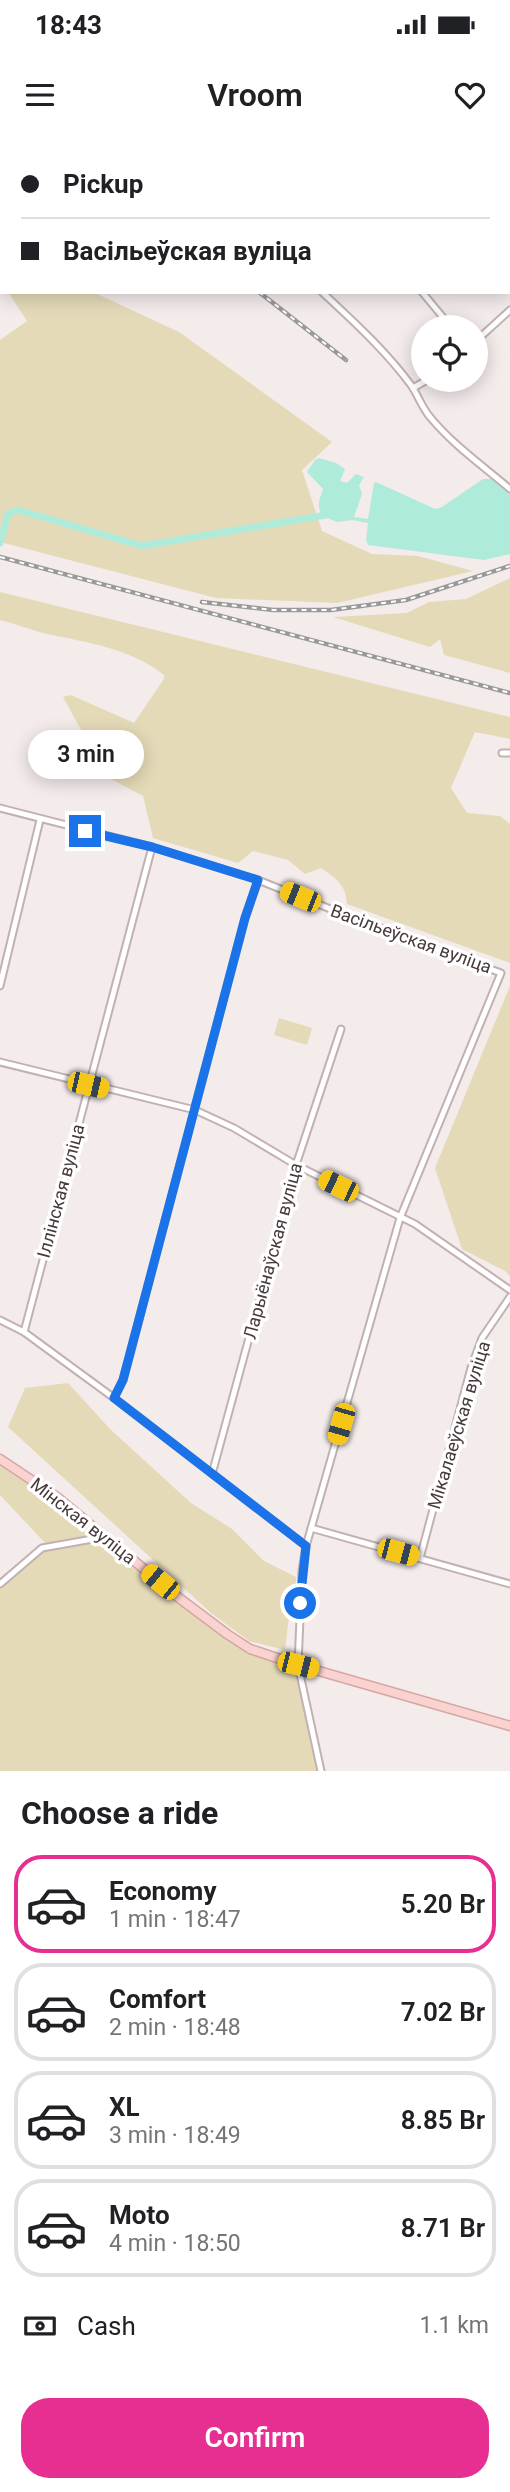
<!DOCTYPE html>
<meta charset="utf-8">
<style>
:root{--surface:#fff;--page:#f2f2f2;--text:#202124;--muted:#757577;--line:#e0e0e0;--accent:#e72f92}
body{margin:0;font-family:Roboto,sans-serif;background:var(--page);color:var(--text);height:100vh;display:flex;flex-direction:column;font-size:26px;white-space:nowrap}
*{box-sizing:border-box;margin:0}
p{font-size:23px;color:var(--muted)}
.icon{flex:none;width:38px;height:38px;fill:none;stroke:currentColor;stroke-width:2;stroke-linecap:round;stroke-linejoin:round}
.map{position:relative;height:1631px;overflow:hidden}
.sheet{display:flex;flex-direction:column;background:var(--surface);flex:1}
.sheet>*{flex:none}
.banner{position:absolute;left:0px;top:0px;width:511px;height:154px;box-shadow:0 4px 18px #0003;display:grid;align-content:center;height:154px;padding:0 21px;background:var(--surface)}
.buttons{position:absolute;left:411px;top:175px;display:grid;gap:14px}
.buttons a{display:grid;place-items:center;width:77px;height:77px;border-radius:50%;background:var(--surface);box-shadow:0 4px 18px #0003;font-size:35px}
.end{position:absolute;width:32px;height:32px;margin:-16px;border:9px solid #1a73e8;background:#fff;box-shadow:0 0 0 4px #fff}
.from{border-radius:50%}
.bubble{position:absolute;height:49px;border-radius:24px;background:var(--surface);box-shadow:0 4px 18px #0003;font-size:23px;font-weight:600;line-height:49px;text-align:center}
.car{position:absolute;width:21px;height:42px;margin:-21px -10px;border-radius:9px;box-shadow:0 0 5px 2px #0007;background:linear-gradient(#f5c518 24%,#345 0 40%,#f5c518 0 76%,#345 0 86%,#f5c518 0)}
.banner b{display:flex;align-items:center;gap:24px;height:66px;font-size:26px}
.banner b+b{border-top:2px solid var(--line)}
.banner i{width:18px;height:18px;background:var(--text)}
ul{padding:0;list-style:none}
li{display:flex;align-items:center;gap:21px;height:98px;margin:0 14px 10px;padding:0 7px;border:4px solid var(--line);border-radius:28px}
li div{flex:1}
li b{display:block;font-size:26px}
li em{font-style:normal;font-weight:600}
li.current{border-color:var(--accent)}
li>.icon{width:63px;height:63px;stroke-width:1.5}
h2{padding:0 21px;font-size:32px;line-height:84px}
.pay{display:flex;align-items:center;gap:18px;height:77px;padding:0 21px;font-size:26px}
.pay p{margin-inline-start:auto}
.action{display:flex;gap:14px;margin-top:auto;padding:14px 21px}
.action a{flex:1;height:80px;border-radius:28px;background:var(--accent);color:#fff;font-size:28px;font-weight:600;line-height:80px;text-align:center}
.status{display:flex;justify-content:space-between;align-items:center;height:49px;padding:0 35px;background:var(--surface);direction:ltr}
.status svg{height:19px;fill:currentColor}
header{display:flex;justify-content:space-between;align-items:center;height:91px;padding:0 21px;background:var(--surface);font-size:32px;font-weight:600}
.map>svg:first-child{display:block}
.green{fill:#e4dab8}
.water{fill:#aeebda}
.lines{fill:none;stroke-linecap:round;stroke-linejoin:round}
.canal{stroke:#aeebda;stroke-width:7}
.street-casing{stroke:#c2b1b2;stroke-width:9}
.secondary-casing{stroke:#d5a6a4;stroke-width:11}
.street{stroke:#fff;stroke-width:5}
.secondary{stroke:#fad2cf;stroke-width:8}
.rail-casing{stroke:#999;stroke-width:4.5}
.rail{stroke:#fff;stroke-width:2;stroke-dasharray:5;stroke-linecap:butt}
.route{stroke:#1a73e8;stroke-width:9}
.labels{text-anchor:middle;stroke-width:7;stroke-linejoin:round;paint-order:stroke}
.street-label{font-size:18px;fill:#483a3b;stroke:#fff}
</style>
<div class="status"><b>18:43</b><svg viewBox="0 0 49 12"><path d="M0 12V9h3v3zM5 12V6h3v6zM10 12V3h3v9zM15 12V0h3v12zM26 1h20v11H26zM47 4h2v5h-2z"/></svg></div>
<header><svg class="icon" aria-label="menu" viewBox="0 0 24 24"><path d="M4 6h16M4 12h16M4 18h16"/></svg>Vroom<svg class="icon" aria-label="heart" viewBox="0 0 24 24"><path d="M12 20l-8-8c-3-5 5-10 8-4 3-6 11-1 8 4z"/></svg></header>
<div class="map">
<svg width="510" height="1631" viewBox="0 0 510 1631">
<rect width="100%" height="100%" fill="#f4ebeb"/>
<g class="green">
<polygon points="8,152 93,152 179,192 332,302 302,330 322,391 372,414 418,416 473,431 337,463 216,458 0,402 0,200 27,181"/>
<polygon points="510,438 510,533 444,515 440,499 430,507 333,477 407,473 429,462 466,459"/>
<path d="M 0,452 L 510,577 L 510,599 L 475,592 L 451,648 L 467,673 L 500,676 L 510,684 L 510,823 L 347,764 C 346,745 336,738 321,728 L 305,734 L 288,720 L 253,711 L 238,723 L 153,698 L 143,656 L 107,637 L 63,557 L 71,555 L 134,583 L 164,539 L 164,535 C 132,509 86,502 47,494 C 31,490 16,484 0,480 Z"/>
<polygon points="510,846 510,1136 505,1131 462,1109 435,1028"/>
<polygon points="279,878 312,888 307,905 274,895"/>
<polygon points="68,1243 110,1289 191,1363 232,1389 264,1421 296,1437 295,1466 290,1468 285,1510 249,1501 211,1473 8,1287 25,1248"/>
<polygon points="0,1319 239,1503 298,1525 321,1631 0,1631 0,1444 47,1405 0,1355"/>
</g>
<path class="water" d="M 319,318 L 336,323 L 345,329 L 340,341 L 347,343 L 356,334 L 364,337 L 359,345 L 362,354 L 354,377 L 368,379 L 374,343 L 376,342 L 435,369 L 442,367 L 483,339 L 493,339 L 510,354 L 510,414 L 484,420 L 368,405 L 366,400 L 368,383 L 352,380 L 337,382 C 316,374 316,368 323,349 L 307,332 L 315,320 Z"/>
<g class="lines">
<polyline class="canal" points="0,403 8,374 18,370 142,406 326,375"/>
<defs>
<g id="street">
<polyline points="109,0 112,2"/>
<polyline points="281,0 282,2"/>
<path d="M 322,152 C 354,182 385,210 411,245 C 418,255 422,268 430,277 C 453,305 483,326 510,349"/>
<polyline points="422,152 451,187"/>
<polyline points="476,201 510,170"/>
<polyline points="413,248 427,240"/>
<polyline points="502,613 510,613"/>
<polyline points="0,668 152,707 258,740 343,774 501,833 400,1078 306,1406 302,1431 298,1525 321,1631"/>
<polyline points="0,846 40,680"/>
<polyline points="0,922 195,970 234,988 296,1025 415,1084 510,1150"/>
<polyline points="0,1180 24,1192 114,1258 306,1406"/>
<polyline points="24,1192 152,707"/>
<polyline points="114,1258 123,1240 245,778 258,740"/>
<polyline points="212,1334 296,1025 341,889"/>
<polyline points="311,1388 510,1444"/>
<polyline points="420,1418 471,1228 482,1198 510,1157"/>
<polyline points="0,1444 42,1408 104,1397"/>
</g>
<g id="secondary">
<polyline points="11,2 15,0"/>
<polyline points="0,7 2,6"/>
<polyline points="0,1319 57,1357 179,1458 227,1494 250,1509 298,1525 510,1586"/>
</g>
</defs>
<use href="#street" class="street-casing"/>
<use href="#secondary" class="secondary-casing"/>
<use href="#street" class="street"/>
<use href="#secondary" class="secondary"/>
<defs>
<g id="rail">
<polyline points="0,75 2,75"/>
<polyline points="259,152 346,220"/>
<polyline points="0,417 510,553"/>
<polyline points="202,462 273,470 331,470 406,460 510,426"/>
</g>
</defs>
<use href="#rail" class="rail-casing"/>
<use href="#rail" class="rail"/>
</g>
<g class="lines">
<polyline class="route" points="85,691 152,707 258,740 245,778 123,1240 114,1258 306,1406 300,1463"/>
</g>
<g class="labels">
<g class="street-label">
<text transform="translate(411 799) rotate(20)" y="6">Васільеўская вуліца</text>
<text transform="translate(61 1051) rotate(-75)" y="6">Іллінская вуліца</text>
<text transform="translate(273 1111) rotate(-75)" y="6">Ларыёнаўская вуліца</text>
<text transform="translate(459 1285) rotate(-73)" y="6">Мікалаеўская вуліца</text>
<text transform="translate(83 1381) rotate(38)" y="6">Мінская вуліца</text>
</g>
</g>
</svg>
<div class="buttons">
<a><svg class="icon" aria-label="locate" viewBox="0 0 24 24"><circle cx="12" cy="12" r="6"/><path d="M12 2v4M12 18v4M2 12h4M18 12h4"/></svg></a>
</div>
<i class="end from" style="left:300px;top:1463px"></i>
<i class="end" style="left:85px;top:691px"></i>
<div class="bubble" style="left:28px;top:590px;width:116px">3 min</div>
<i class="car" style="left:300px;top:757px;rotate:292deg"></i>
<i class="car" style="left:88px;top:945px;rotate:103deg"></i>
<i class="car" style="left:338px;top:1046px;rotate:296deg"></i>
<i class="car" style="left:341px;top:1284px;rotate:196deg"></i>
<i class="car" style="left:398px;top:1412px;rotate:105deg"></i>
<i class="car" style="left:160px;top:1442px;rotate:309deg"></i>
<i class="car" style="left:298px;top:1525px;rotate:104deg"></i>
<div class="banner">
<b><i class="from"></i>Pickup</b>
<b><i></i>Васільеўская вуліца</b>
</div>
</div>
<section class="sheet">
<h2>Choose a ride</h2>
<ul>
<li class="current"><svg class="icon" aria-label="car" viewBox="0 0 24 24"><path d="M5 17H2v-5l4-1 3-4h7l3 4 3 1v5h-3M9 17h6M6 11h13"/><circle cx="7" cy="17" r="2"/><circle cx="17" cy="17" r="2"/></svg><div><b>Economy</b><p>1 min · 18:47</p></div><em>5.20 Br</em></li>
<li><svg class="icon" aria-label="car" viewBox="0 0 24 24"><path d="M5 17H2v-5l4-1 3-4h7l3 4 3 1v5h-3M9 17h6M6 11h13"/><circle cx="7" cy="17" r="2"/><circle cx="17" cy="17" r="2"/></svg><div><b>Comfort</b><p>2 min · 18:48</p></div><em>7.02 Br</em></li>
<li><svg class="icon" aria-label="car" viewBox="0 0 24 24"><path d="M5 17H2v-5l4-1 3-4h7l3 4 3 1v5h-3M9 17h6M6 11h13"/><circle cx="7" cy="17" r="2"/><circle cx="17" cy="17" r="2"/></svg><div><b>XL</b><p>3 min · 18:49</p></div><em>8.85 Br</em></li>
<li><svg class="icon" aria-label="car" viewBox="0 0 24 24"><path d="M5 17H2v-5l4-1 3-4h7l3 4 3 1v5h-3M9 17h6M6 11h13"/><circle cx="7" cy="17" r="2"/><circle cx="17" cy="17" r="2"/></svg><div><b>Moto</b><p>4 min · 18:50</p></div><em>8.71 Br</em></li>
</ul>
<div class="pay"><svg class="icon" aria-label="cash" viewBox="0 0 24 24"><path d="M3 7h18v10H3z"/><circle cx="12" cy="12" r="2"/></svg>Cash<p>1.1 km</p></div>
<div class="action"><a>Confirm</a></div>
</section>
